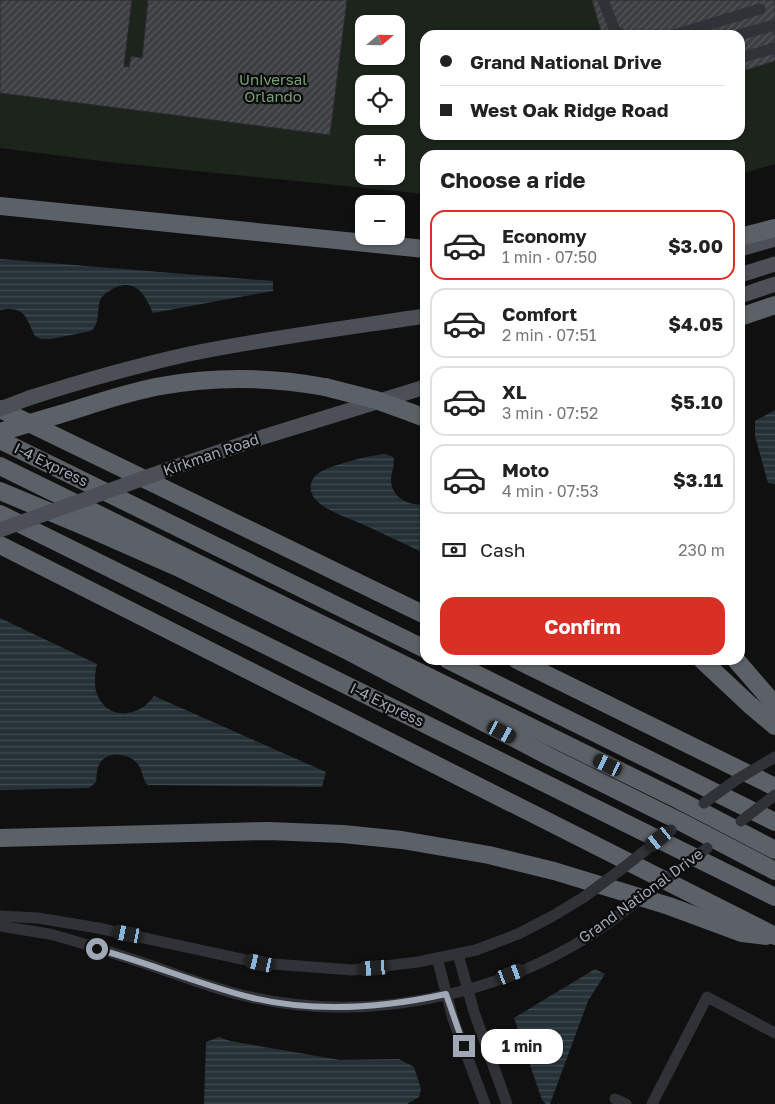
<!DOCTYPE html>
<meta charset="utf-8">
<style>
:root{--surface:#fff;--page:#f2f2f2;--text:#222;--muted:#767676;--line:#e0e0e0;--accent:#d93025}
body{margin:0;font-family:"Golos Text",sans-serif;background:var(--page);color:var(--text);height:100vh;display:flex;flex-direction:column;font-size:19px;white-space:nowrap}
*{box-sizing:border-box;margin:0}
p{font-size:16px;color:var(--muted)}
.icon{flex:none;width:28px;height:28px;fill:none;stroke:currentColor;stroke-width:2;stroke-linecap:round;stroke-linejoin:round}
.map{position:relative;flex:1;overflow:hidden}
.panel{position:absolute;left:420px;top:150px;width:325px;height:515px;display:flex;flex-direction:column;background:var(--surface);border-radius:15px;box-shadow:0 1px 4px #0004}
.panel>*{flex:none}
.hud{position:absolute;left:420px;top:30px;width:325px;height:110px;border-radius:15px;box-shadow:0 1px 4px #0004;display:grid;align-content:center;height:110px;padding:0 20px;background:var(--surface)}
.needle{width:32px;rotate:70deg}
.tools{position:absolute;left:355px;top:15px;display:grid;gap:10px}
.tools a{display:grid;place-items:center;width:50px;height:50px;border-radius:10px;background:var(--surface);box-shadow:0 1px 4px #0004;font-size:25px}
.end{position:absolute;width:22px;height:22px;margin:-11px;border:6px solid #9fa8b4;background:#111;box-shadow:0 0 0 2px #111}
.from{border-radius:50%}
.bubble{position:absolute;height:35px;border-radius:15px;background:var(--surface);box-shadow:0 1px 4px #0004;font-size:16px;font-weight:700;line-height:35px;text-align:center}
.car{position:absolute;width:15px;height:30px;margin:-15px -8px;border-radius:6px;box-shadow:0 0 4px 1px #0007;background:linear-gradient(#222 24%,#8ab4d8 0 40%,#222 0 76%,#8ab4d8 0 86%,#222 0)}
.hud b{display:flex;align-items:center;gap:18px;height:48px;font-size:19px}
.hud b+b{border-top:1px solid var(--line)}
.hud i{width:12px;height:12px;background:var(--text)}
ul{padding:0;list-style:none}
li{display:flex;align-items:center;gap:15px;height:70px;margin:0 10px 8px;padding:0 10px;border:2px solid var(--line);border-radius:15px}
li div{flex:1}
li b{display:block;font-size:19px}
li em{font-style:normal;font-weight:700}
li.on{border-color:var(--accent)}
li>.icon{width:45px;height:45px;stroke-width:1.5}
h2{padding:0 20px;font-size:22px;line-height:60px}
.pay{display:flex;align-items:center;gap:12px;height:55px;padding:0 20px;font-size:19px}
.pay p{margin-inline-start:auto}
.action{display:flex;gap:10px;margin-top:auto;padding:10px 20px}
.action a{flex:1;height:58px;border-radius:15px;background:var(--accent);color:#fff;font-size:20px;font-weight:700;line-height:58px;text-align:center}
.map>svg:first-child{display:block}
.park{fill:#1c241c;fill-rule:evenodd}
.water{fill:url(#water-rules)}
.building{fill:url(#building-hatch);stroke:#2a2a2e}
.lines{fill:none;stroke-linecap:round;stroke-linejoin:round}
.minor{stroke:#303237;stroke-width:11}
.major{stroke:#4c5056;stroke-width:15}
.highway{stroke:#5c6168;stroke-width:18}
.minor-bridge{stroke:#303237;stroke-width:11}
.major-bridge{stroke:#4c5056;stroke-width:15}
.highway-bridge{stroke:#5c6168;stroke-width:18}
.route{stroke:#9fa8b4;stroke-width:6}
.labels{text-anchor:middle;stroke-width:4.5;stroke-linejoin:round;paint-order:stroke}
.park-label{font-size:15px;fill:#77a174;stroke:#0b0b0c}
.street-label{font-size:15px;fill:#9fa8b4;stroke:#0b0b0c}
</style>
<div class="map">
<svg width="775" height="1104" viewBox="0 0 775 1104">
<defs>
<pattern id="water-rules" width="6" height="5" patternUnits="userSpaceOnUse" patternTransform="scale(1.25)"><rect width="6" height="5" fill="#253136"/><path d="M0 2.5h6" fill="none" stroke="#414c51"/></pattern>
<pattern id="building-hatch" width="6" height="6" patternUnits="userSpaceOnUse" patternTransform="scale(1.25)"><rect width="6" height="6" fill="#3c3e42"/><path d="M-1 1l2-2M0 6l6-6M5 7l2-2" fill="none" stroke="#55575b"/></pattern>
</defs>
<rect width="100%" height="100%" fill="#101011"/>
<path class="park" d="M 0,0 L 775,0 L 775,164 L 740,174 L 740,155 L 425,155 L 425,194 L 117,163 L 0,148 ZM 364,24 L 396,24 L 396,56 L 364,56 ZM 425,35 L 740,35 L 740,135 L 425,135 ZM 364,84 L 396,84 L 396,116 L 364,116 ZM 364,144 L 396,144 L 396,176 L 364,176 Z"/>
<g class="water">
<path d="M 0,259 L 273,281 L 273,291 L 153,313 C 146,297 137,279 117,287 C 111,289 105,293 101,298 C 96,309 101,323 91,331 L 51,339 L 41,339 L 35,336 C 26,318 25,305 0,310 Z"/>
<polygon points="775,410 775,484 768,483 755,436 755,421"/>
<path d="M 385,454 L 393,457 L 394,460 C 394,467 391,473 391,480 C 391,497 409,507 425,504 L 425,554 C 402,542 379,532 355,521 C 343,516 328,511 318,502 C 308,494 308,480 319,473 C 331,465 370,455 385,454 Z"/>
<path d="M 0,618 L 97,664 C 95,673 94,682 96,691 C 105,721 138,719 154,696 L 326,772 L 322,787 L 148,785 C 142,779 143,771 138,764 C 129,753 108,750 100,763 C 96,769 97,776 96,782 L 89,788 L 0,790 Z"/>
<polygon points="595,969 605,974 588,1001 550,1104 546,1104 542,1100 514,1018"/>
<polygon points="219,1037 230,1041 340,1060 399,1059 414,1067 421,1089 419,1097 407,1104 204,1104 206,1042"/>
</g>
<g class="building">
<polygon points="0,0 132,0 124,66 129,67 131,56 142,58 148,0 347,0 330,135 0,93"/>
<polygon points="592,0 775,0 775,61 740,72 740,35 602,35"/>
</g>
<g class="lines">
<g class="minor">
<polyline points="603,0 615,31 622,35"/>
<polyline points="674,35 760,9"/>
<polyline points="738,35 775,25"/>
<polyline points="740,58 775,48"/>
<polyline points="0,916 38,918 98,928 260,963 352,970 418,962 476,950 518,934 551,917 584,897"/>
<path d="M 0,926 C 16,929 33,931 49,934 C 74,940 100,949 125,957 C 168,970 210,989 255,998 C 382,1025 525,990 627,909"/>
<polyline points="458,954 474,1012 507,1104"/>
<polyline points="437,958 453,1019 485,1104"/>
<polyline points="615,1099 626,1104"/>
<polyline points="652,1104 707,997 775,1033"/>
</g>
<g class="major">
<polyline points="740,249 775,239"/>
<polyline points="740,275 775,264"/>
<polyline points="740,296 775,284"/>
<path d="M 29,398 C 82,381 135,366 189,354 C 267,338 346,328 425,316"/>
<polyline points="172,468 263,437 425,387"/>
</g>
<g class="highway">
<polyline points="0,206 425,249"/>
<polyline points="740,237 775,228"/>
<polyline points="740,317 775,305"/>
<polyline points="0,409 425,615"/>
<polyline points="412,413 425,418"/>
<path d="M 61,414 C 94,404 127,392 161,386 C 215,376 271,377 325,387"/>
<polyline points="0,440 425,649"/>
<polyline points="0,466 679,800 775,850"/>
<polyline points="0,491 86,527 177,567 350,652 550,757 681,822 775,871"/>
<polyline points="0,514 775,897"/>
<polyline points="0,545 775,936"/>
<polyline points="448,660 775,822"/>
<polyline points="517,660 775,787"/>
<polyline points="702,660 750,705 775,726"/>
<polyline points="736,660 775,705"/>
<polyline points="0,838 268,831 343,834 402,840 489,855 554,871 669,906 742,933 766,936"/>
</g>
<g class="minor-bridge">
<polyline points="704,803 736,780 775,757"/>
<polyline points="741,821 775,795"/>
<polyline points="584,897 623,868 671,830"/>
<polyline points="627,909 707,848"/>
</g>
<g class="major-bridge">
<polyline points="0,409 29,398"/>
<polyline points="0,530 172,468"/>
</g>
<g class="highway-bridge">
<polyline points="325,387 376,400 412,413"/>
<polyline points="0,432 61,414"/>
</g>
</g>
<g class="lines">
<path class="route" d="M 97,949 C 150,963 200,985 253,998 C 317,1013 383,1008 446,994 L 464,1046"/>
</g>
<g class="labels">
<g class="park-label">
<text x="273" y="85">Universal<tspan x="273" dy="17">Orlando</tspan></text>
</g>
<g class="street-label">
<text transform="translate(211 455) rotate(-19)" y="5">Kirkman Road</text>
<text transform="translate(51 465) rotate(26)" y="5">I-4 Express</text>
<text transform="translate(387 705) rotate(26)" y="5">I-4 Express</text>
<text transform="translate(641 896) rotate(-36)" y="5">Grand National Drive</text>
</g>
</g>
</svg>
<div class="tools">
<a><svg class="needle" viewBox="-14 -14 28 28"><path d="M0-13l5 13h-10z" fill="#e53935"/><path d="M0 13l5-13h-10z" fill="#767676"/></svg></a>
<a><svg class="icon" aria-label="locate" viewBox="0 0 24 24"><circle cx="12" cy="12" r="6"/><path d="M12 2v4M12 18v4M2 12h4M18 12h4"/></svg></a>
<a>+</a>
<a>−</a>
</div>
<i class="end from" style="left:97px;top:949px"></i>
<i class="end" style="left:464px;top:1046px"></i>
<div class="bubble" style="left:481px;top:1029px;width:82px">1 min</div>
<i class="car" style="left:502px;top:732px;rotate:118deg"></i>
<i class="car" style="left:608px;top:765px;rotate:296deg"></i>
<i class="car" style="left:659px;top:839px;rotate:231deg"></i>
<i class="car" style="left:128px;top:934px;rotate:281deg"></i>
<i class="car" style="left:260px;top:963px;rotate:283deg"></i>
<i class="car" style="left:374px;top:968px;rotate:266deg"></i>
<i class="car" style="left:511px;top:974px;rotate:69deg"></i>
<div class="hud">
<b><i class="from"></i>Grand National Drive</b>
<b><i></i>West Oak Ridge Road</b>
</div>
<section class="panel">
<h2>Choose a ride</h2>
<ul>
<li class="on"><svg class="icon" aria-label="car" viewBox="0 0 24 24"><path d="M5 17H2v-5l4-1 3-4h7l3 4 3 1v5h-3M9 17h6M6 11h13"/><circle cx="7" cy="17" r="2"/><circle cx="17" cy="17" r="2"/></svg><div><b>Economy</b><p>1 min · 07:50</p></div><em>$3.00</em></li>
<li><svg class="icon" aria-label="car" viewBox="0 0 24 24"><path d="M5 17H2v-5l4-1 3-4h7l3 4 3 1v5h-3M9 17h6M6 11h13"/><circle cx="7" cy="17" r="2"/><circle cx="17" cy="17" r="2"/></svg><div><b>Comfort</b><p>2 min · 07:51</p></div><em>$4.05</em></li>
<li><svg class="icon" aria-label="car" viewBox="0 0 24 24"><path d="M5 17H2v-5l4-1 3-4h7l3 4 3 1v5h-3M9 17h6M6 11h13"/><circle cx="7" cy="17" r="2"/><circle cx="17" cy="17" r="2"/></svg><div><b>XL</b><p>3 min · 07:52</p></div><em>$5.10</em></li>
<li><svg class="icon" aria-label="car" viewBox="0 0 24 24"><path d="M5 17H2v-5l4-1 3-4h7l3 4 3 1v5h-3M9 17h6M6 11h13"/><circle cx="7" cy="17" r="2"/><circle cx="17" cy="17" r="2"/></svg><div><b>Moto</b><p>4 min · 07:53</p></div><em>$3.11</em></li>
</ul>
<div class="pay"><svg class="icon" aria-label="cash" viewBox="0 0 24 24"><path d="M3 7h18v10H3z"/><circle cx="12" cy="12" r="2"/></svg>Cash<p>230 m</p></div>
<div class="action"><a>Confirm</a></div>
</section>
</div>
